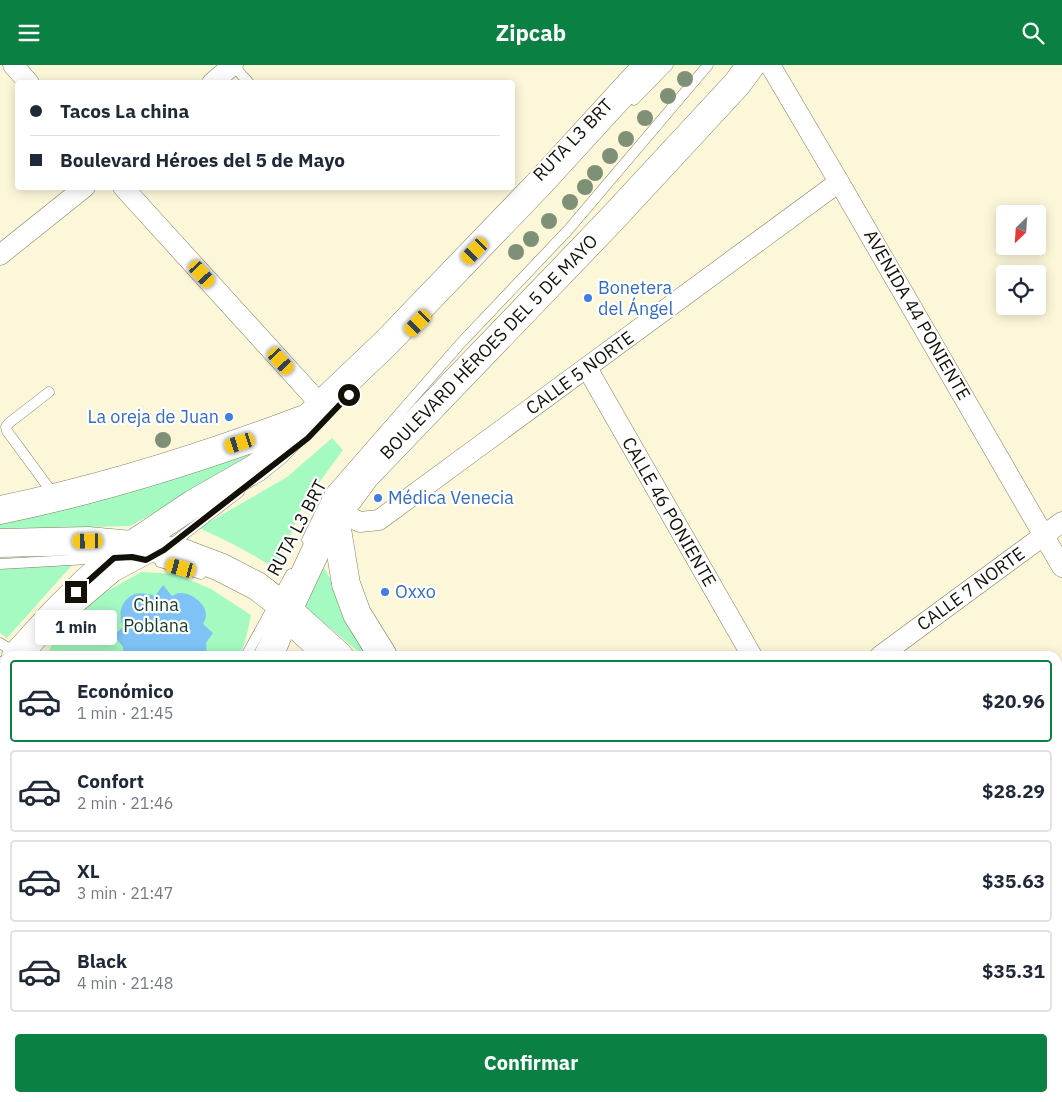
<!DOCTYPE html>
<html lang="es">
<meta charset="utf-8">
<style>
:root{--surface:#fff;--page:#f6f6f7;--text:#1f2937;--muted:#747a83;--line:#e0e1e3;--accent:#0b8043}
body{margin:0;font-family:"IBM Plex Sans",sans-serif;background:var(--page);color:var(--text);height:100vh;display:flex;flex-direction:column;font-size:19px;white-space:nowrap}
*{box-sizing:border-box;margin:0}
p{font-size:16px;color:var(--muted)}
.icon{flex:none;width:28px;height:28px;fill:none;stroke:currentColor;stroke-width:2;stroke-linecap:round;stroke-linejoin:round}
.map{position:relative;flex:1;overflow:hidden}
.side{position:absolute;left:0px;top:586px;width:1062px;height:451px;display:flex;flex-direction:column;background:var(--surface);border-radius:15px 15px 0 0;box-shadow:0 2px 12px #0003}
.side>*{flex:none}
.guide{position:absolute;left:15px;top:15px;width:500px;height:110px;border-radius:5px;box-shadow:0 2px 12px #0003;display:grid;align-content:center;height:110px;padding:0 15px;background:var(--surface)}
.needle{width:32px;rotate:205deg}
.fabs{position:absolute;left:996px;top:140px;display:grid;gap:10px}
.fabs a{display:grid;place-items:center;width:50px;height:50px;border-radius:5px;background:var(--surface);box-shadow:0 2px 12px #0003;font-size:25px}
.end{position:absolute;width:22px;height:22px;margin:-11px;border:6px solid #131107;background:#fff;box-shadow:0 0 0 2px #fff}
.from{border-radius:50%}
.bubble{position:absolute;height:35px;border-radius:5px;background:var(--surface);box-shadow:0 2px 12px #0003;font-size:16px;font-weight:700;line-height:35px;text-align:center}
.car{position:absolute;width:15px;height:30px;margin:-15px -8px;border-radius:6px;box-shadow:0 0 4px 1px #0007;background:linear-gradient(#f5c518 24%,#345 0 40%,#f5c518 0 76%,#345 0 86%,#f5c518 0)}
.guide b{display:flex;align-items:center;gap:18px;height:48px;font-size:19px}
.guide b+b{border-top:1px solid var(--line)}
.guide i{width:12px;height:12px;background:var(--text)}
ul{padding:9px 0 0;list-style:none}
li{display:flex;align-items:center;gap:15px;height:82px;margin:0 10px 8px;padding:0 5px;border:2px solid var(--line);border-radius:5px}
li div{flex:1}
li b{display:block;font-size:19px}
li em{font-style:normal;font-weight:700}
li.active{border-color:var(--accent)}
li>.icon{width:45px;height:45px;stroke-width:1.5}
.action{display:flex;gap:10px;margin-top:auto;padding:10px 15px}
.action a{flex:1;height:58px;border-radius:5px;background:var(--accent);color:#fff;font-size:20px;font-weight:700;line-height:58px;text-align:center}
header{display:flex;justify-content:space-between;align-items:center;height:65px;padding:0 15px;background:var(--accent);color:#fff;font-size:22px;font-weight:700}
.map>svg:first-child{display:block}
.green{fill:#a5fac1}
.water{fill:#7fc3f6}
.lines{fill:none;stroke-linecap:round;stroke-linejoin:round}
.service-casing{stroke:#817c61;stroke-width:11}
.minor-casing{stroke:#817c61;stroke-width:21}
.primary-casing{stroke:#817c61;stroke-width:29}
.service{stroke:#fff;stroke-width:10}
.minor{stroke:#fff;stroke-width:20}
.primary{stroke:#fff;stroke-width:28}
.tree{fill:#7e9177}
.route{stroke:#131107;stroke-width:6}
.shop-dot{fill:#3f7fe0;stroke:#fff;stroke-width:2}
.labels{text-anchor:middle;stroke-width:4.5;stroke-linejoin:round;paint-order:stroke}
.street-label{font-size:18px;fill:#131107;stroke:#fff}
.shop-label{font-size:18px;fill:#366cbe;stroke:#fff;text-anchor:start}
.park-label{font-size:18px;fill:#163e26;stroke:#fff}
</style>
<header><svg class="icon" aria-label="menu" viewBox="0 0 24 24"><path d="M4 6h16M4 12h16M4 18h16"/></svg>Zipcab<svg class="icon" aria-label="search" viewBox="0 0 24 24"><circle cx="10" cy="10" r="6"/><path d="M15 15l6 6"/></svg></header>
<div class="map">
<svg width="1062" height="1037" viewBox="0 0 1062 1037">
<rect width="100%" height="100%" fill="#fdf7da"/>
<g class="green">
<path d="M 332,373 L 343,385 L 304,438 L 276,504 C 251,488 226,475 199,463 L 287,412 Z"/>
<polygon points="256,381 246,398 130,461 0,464 0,449"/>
<polygon points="319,495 377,591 364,591 300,538"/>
<polygon points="73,499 7,573 0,568 0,502"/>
<path d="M 141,507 L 176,509 L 211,524 L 251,550 C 248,564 246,578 239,591 L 49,591 L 47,589 L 57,571 L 77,550 L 104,528 Z"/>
<polygon points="5,640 5,724 0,725 0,646"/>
</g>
<path class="water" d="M 163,520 L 172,531 C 174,530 177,528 180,528 C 191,527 207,539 206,551 C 206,554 204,557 203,559 L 213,568 L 206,578 L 207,591 L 123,591 L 123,582 L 114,570 L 123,562 C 118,549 120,535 135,529 C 141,527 149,529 155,531 Z"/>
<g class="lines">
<defs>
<g id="service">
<polyline points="233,0 249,18"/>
<polyline points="634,35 668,0"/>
<polyline points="49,327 9,358 6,362 7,366 54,430"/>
<polyline points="307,475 330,428 460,279 569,164 708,0"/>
<polyline points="169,481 239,427"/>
<polyline points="160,497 201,509"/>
<polyline points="0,499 106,493"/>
<polyline points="77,544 116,511 155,490"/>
<polyline points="283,560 317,591"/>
<polyline points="0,578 16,588"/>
<polyline points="246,591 291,509"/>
<polyline points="0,636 5,630"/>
<polyline points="0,735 5,734"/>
<polyline points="1058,811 1062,812"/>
</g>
<g id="minor">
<polyline points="13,0 29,18"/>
<polyline points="770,0 839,117 1062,502"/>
<polyline points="212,18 233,0"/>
<polyline points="123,122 321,340"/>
<polyline points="0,190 85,122"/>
<polyline points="587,303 752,591"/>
<polyline points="339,447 360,457 379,455 839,117"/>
<polyline points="880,591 1062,457"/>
<polyline points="0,952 5,948"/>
<polyline points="334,1032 337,1037"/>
<polyline points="662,1032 665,1037"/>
<polyline points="997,1032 1000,1037"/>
<polyline points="264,1037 270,1032"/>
</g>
<g id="primary">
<path d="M 0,445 C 103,424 204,392 302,355"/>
<polyline points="335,452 346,519 357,549 383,591"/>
<polyline points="0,478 88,476 132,480 183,488 220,502 257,521 288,545 339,591"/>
<polyline points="16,591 55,548 87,516 120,488 193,439 256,403 277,386 321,340 385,279 539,119 648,0"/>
<polyline points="268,591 274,579 288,545 317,483 335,452 366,410 610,156 737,19 751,0"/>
<polyline points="0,611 5,605"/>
<polyline points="0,755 5,753"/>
<polyline points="1058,792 1062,793"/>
<polyline points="1058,843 1062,844"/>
</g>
</defs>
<use href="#service" class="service-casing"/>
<use href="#minor" class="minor-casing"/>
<use href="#primary" class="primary-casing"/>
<use href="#service" class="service"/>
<use href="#minor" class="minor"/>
<use href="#primary" class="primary"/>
</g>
<g class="tree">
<circle cx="685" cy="14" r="8"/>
<circle cx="668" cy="31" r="8"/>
<circle cx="645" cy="53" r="8"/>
<circle cx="626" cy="74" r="8"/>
<circle cx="610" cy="91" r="8"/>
<circle cx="595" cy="108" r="8"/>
<circle cx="585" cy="122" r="8"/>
<circle cx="570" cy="137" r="8"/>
<circle cx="549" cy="156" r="8"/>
<circle cx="531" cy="174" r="8"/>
<circle cx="516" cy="187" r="8"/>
<circle cx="163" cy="375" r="8"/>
</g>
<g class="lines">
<polyline class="route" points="76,527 114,493 132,492 146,495 164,485 308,373 349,330"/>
</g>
<g class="shop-dot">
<circle cx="588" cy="233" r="5"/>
<circle cx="229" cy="352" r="5"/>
<circle cx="378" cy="433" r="5"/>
<circle cx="385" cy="527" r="5"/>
</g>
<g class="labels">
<g class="street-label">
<text transform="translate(573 75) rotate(-46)" y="6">RUTA L3 BRT</text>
<text transform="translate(917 250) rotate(60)" y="6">AVENIDA 44 PONIENTE</text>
<text transform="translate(489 282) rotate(-46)" y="6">BOULEVARD HÉROES DEL 5 DE MAYO</text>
<text transform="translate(580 308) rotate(-36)" y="6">CALLE 5 NORTE</text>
<text transform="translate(669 447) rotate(60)" y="6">CALLE 46 PONIENTE</text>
<text transform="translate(297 463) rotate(-62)" y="6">RUTA L3 BRT</text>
<text transform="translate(971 524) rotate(-36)" y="6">CALLE 7 NORTE</text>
</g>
<g class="shop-label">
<text x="598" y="229">Bonetera<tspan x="598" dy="21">del Ángel</tspan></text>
<text x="219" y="358" text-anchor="end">La oreja de Juan</text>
<text x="388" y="439">Médica Venecia</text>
<text x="395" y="533">Oxxo</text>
</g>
<g class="park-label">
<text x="156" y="546">China<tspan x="156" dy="21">Poblana</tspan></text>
</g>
</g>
</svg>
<div class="fabs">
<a><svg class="needle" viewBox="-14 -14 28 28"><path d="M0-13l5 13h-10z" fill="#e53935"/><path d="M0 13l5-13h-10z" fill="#747a83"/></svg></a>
<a><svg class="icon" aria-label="locate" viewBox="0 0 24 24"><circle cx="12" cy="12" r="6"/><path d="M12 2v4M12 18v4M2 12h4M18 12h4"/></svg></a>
</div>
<i class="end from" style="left:349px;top:330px"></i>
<i class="end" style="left:76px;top:527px"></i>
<div class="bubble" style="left:35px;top:545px;width:82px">1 min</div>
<i class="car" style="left:475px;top:186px;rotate:224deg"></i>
<i class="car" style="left:202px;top:209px;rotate:138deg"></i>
<i class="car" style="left:418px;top:258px;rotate:224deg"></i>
<i class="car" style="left:281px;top:296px;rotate:138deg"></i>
<i class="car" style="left:240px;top:378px;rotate:252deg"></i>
<i class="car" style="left:88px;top:476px;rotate:269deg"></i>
<i class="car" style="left:181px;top:503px;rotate:285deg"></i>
<div class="guide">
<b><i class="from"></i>Tacos La china</b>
<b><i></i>Boulevard Héroes del 5 de Mayo</b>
</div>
<section class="side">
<ul>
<li class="active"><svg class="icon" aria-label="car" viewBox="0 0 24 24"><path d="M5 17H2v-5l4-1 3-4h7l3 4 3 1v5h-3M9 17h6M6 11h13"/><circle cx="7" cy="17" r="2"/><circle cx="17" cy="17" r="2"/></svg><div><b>Económico</b><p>1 min · 21:45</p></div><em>$20.96</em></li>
<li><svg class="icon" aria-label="car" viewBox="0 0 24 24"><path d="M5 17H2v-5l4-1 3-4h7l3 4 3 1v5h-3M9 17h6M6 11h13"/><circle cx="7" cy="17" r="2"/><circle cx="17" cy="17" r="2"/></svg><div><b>Confort</b><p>2 min · 21:46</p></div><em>$28.29</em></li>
<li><svg class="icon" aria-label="car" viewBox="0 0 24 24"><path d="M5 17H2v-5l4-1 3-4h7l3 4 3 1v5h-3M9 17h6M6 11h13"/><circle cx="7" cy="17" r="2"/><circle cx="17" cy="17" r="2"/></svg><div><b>XL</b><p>3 min · 21:47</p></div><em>$35.63</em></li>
<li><svg class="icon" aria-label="car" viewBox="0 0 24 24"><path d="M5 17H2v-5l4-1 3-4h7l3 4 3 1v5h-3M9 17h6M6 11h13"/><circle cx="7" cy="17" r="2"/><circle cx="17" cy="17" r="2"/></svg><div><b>Black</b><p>4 min · 21:48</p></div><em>$35.31</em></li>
</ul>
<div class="action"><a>Confirmar</a></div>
</section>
</div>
